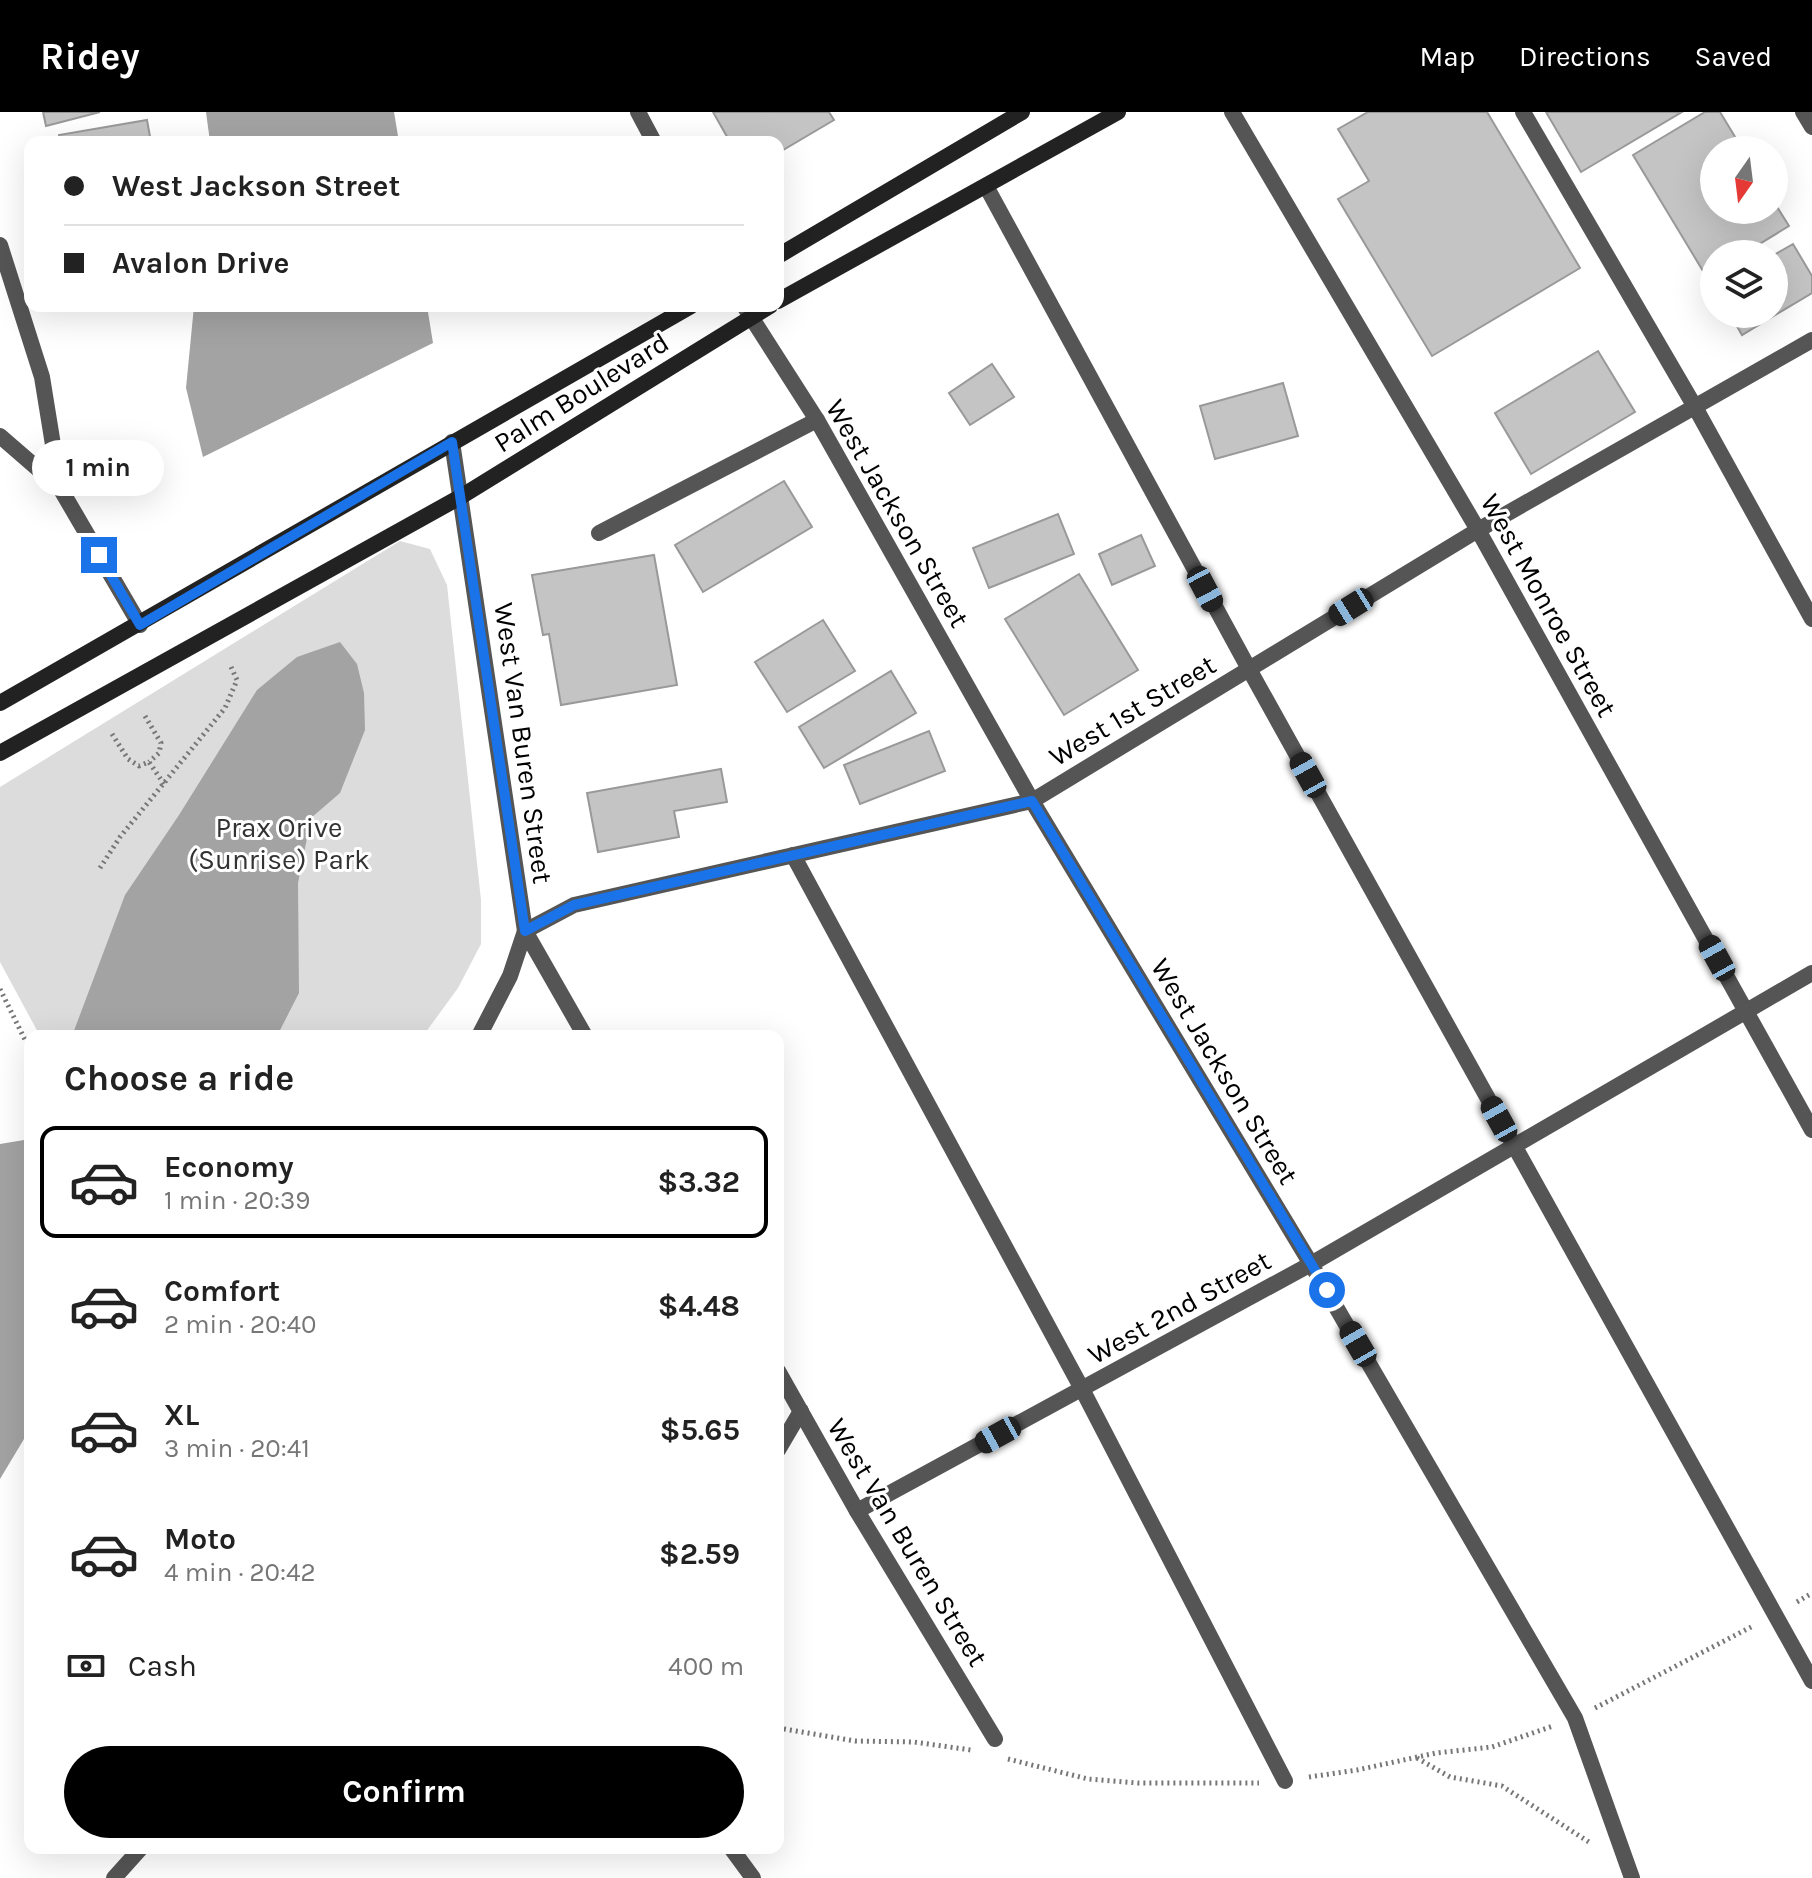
<!DOCTYPE html>
<meta charset="utf-8">
<style>
:root{--surface:#fff;--page:#f2f2f2;--text:#222;--muted:#767676;--line:#e0e0e0;--accent:#000}
body{margin:0;font-family:Karla,sans-serif;background:var(--page);color:var(--text);height:100vh;display:flex;flex-direction:column;font-size:30px;white-space:nowrap}
*{box-sizing:border-box;margin:0}
p{font-size:26px;color:var(--muted)}
.icon{flex:none;width:44px;height:44px;fill:none;stroke:currentColor;stroke-width:2;stroke-linecap:round;stroke-linejoin:round}
.map{position:relative;flex:1;overflow:hidden}
.sheet{position:absolute;left:24px;top:918px;width:760px;height:824px;display:flex;flex-direction:column;background:var(--surface);border-radius:16px;box-shadow:0 8px 32px #0002}
.sheet>*{flex:none}
.top-card{position:absolute;left:24px;top:24px;width:760px;height:176px;border-radius:16px;box-shadow:0 8px 32px #0002;display:grid;align-content:center;height:176px;padding:0 40px;background:var(--surface)}
.needle{width:52px;rotate:194deg}
.tools{position:absolute;left:1700px;top:24px;display:grid;gap:16px}
.tools a{display:grid;place-items:center;width:88px;height:88px;border-radius:50%;background:var(--surface);box-shadow:0 8px 32px #0002;font-size:40px}
.end{position:absolute;width:36px;height:36px;margin:-18px;border:10px solid #1a73e8;background:#fff;box-shadow:0 0 0 4px #fff}
.from{border-radius:50%}
.bubble{position:absolute;height:56px;border-radius:28px;background:var(--surface);box-shadow:0 8px 32px #0002;font-size:26px;font-weight:700;line-height:56px;text-align:center}
.car{position:absolute;width:24px;height:48px;margin:-24px -12px;border-radius:10px;box-shadow:0 0 6px 2px #0007;background:linear-gradient(#222 24%,#8ab4d8 0 40%,#222 0 76%,#8ab4d8 0 86%,#222 0)}
.top-card b{display:flex;align-items:center;gap:28px;height:76px;font-size:30px}
.top-card b+b{border-top:2px solid var(--line)}
.top-card i{width:20px;height:20px;background:var(--text)}
ul{padding:0;list-style:none}
li{display:flex;align-items:center;gap:24px;height:112px;margin:0 16px 12px;padding:0 24px;border:4px solid transparent;border-radius:16px}
li div{flex:1}
li b{display:block;font-size:30px}
li em{font-style:normal;font-weight:700}
li.on{border-color:var(--accent)}
li>.icon{width:72px;height:72px;stroke-width:1.5}
h2{padding:0 40px;font-size:36px;line-height:96px}
.pay{display:flex;align-items:center;gap:20px;height:88px;padding:0 40px;font-size:30px}
.pay p{margin-inline-start:auto}
.action{display:flex;gap:16px;margin-top:auto;padding:16px 40px}
.action a{flex:1;height:92px;border-radius:48px;background:var(--accent);color:#fff;font-size:32px;font-weight:700;line-height:92px;text-align:center}
header{display:flex;align-items:center;gap:48px;box-sizing:border-box;height:112px;padding:0 40px;background:var(--accent);color:#fff}
header strong{font-size:38px}
nav{display:flex;gap:44px;margin-inline-start:auto;font-size:28px}
.map>svg:first-child{display:block}
.green{fill:#dcdcdc}
.water{fill:#a3a3a3}
.building{fill:#c4c4c4;stroke:#999;stroke-width:2}
.lines{fill:none;stroke-linecap:round;stroke-linejoin:round}
.path{stroke:#777;stroke-width:5;stroke-dasharray:2 4;stroke-linecap:butt}
.service{stroke:#555;stroke-width:16}
.minor{stroke:#555;stroke-width:16}
.secondary{stroke:#222;stroke-width:16}
.route{stroke:#1a73e8;stroke-width:10}
.labels{text-anchor:middle;stroke-width:6;stroke-linejoin:round;paint-order:stroke}
.street-label{font-size:28px;fill:#000;stroke:#fff}
.park-label{font-size:28px;fill:#333;stroke:#fff}
</style>
<header>
<strong>Ridey</strong>
<nav><a>Map</a><a>Directions</a><a>Saved</a></nav>
</header>
<div class="map">
<svg width="1812" height="1766" viewBox="0 0 1812 1766">
<rect width="100%" height="100%" fill="#fff"/>
<polygon class="green" points="400,429 430,437 447,473 481,788 481,832 458,876 423,924 40,924 0,850 0,675"/>
<g class="water">
<polygon points="206,0 394,0 399,30 210,30"/>
<polygon points="194,194 427,194 433,231 203,345 186,276"/>
<polygon points="340,530 357,552 364,581 365,618 340,681 311,706 298,771 299,881 277,924 72,924 125,783 179,703 257,578 297,545"/>
<polygon points="30,1027 30,1317 0,1367 0,1032"/>
</g>
<g class="building">
<polygon points="43,0 100,0 46,14"/>
<polygon points="713,0 829,0 834,8 778,41 778,30 730,30"/>
<polygon points="1368,0 1487,0 1580,156 1432,244 1338,87 1369,69 1338,17"/>
<polygon points="1546,0 1682,0 1581,60"/>
<polygon points="1705,0 1720,0 1743,38 1714,38 1714,98 1774,98 1774,90 1789,114 1743,142 1714,142 1714,159 1706,164 1633,43"/>
<polygon points="147,8 151,30 60,30 59,23"/>
<polygon points="1793,132 1812,164 1812,181 1742,223 1730,202 1774,202 1774,143"/>
<polygon points="1598,239 1635,300 1531,362 1495,301"/>
<polygon points="992,252 1014,285 970,313 949,281"/>
<polygon points="1283,271 1298,324 1215,347 1200,294"/>
<polygon points="784,369 812,415 703,480 675,433"/>
<polygon points="1058,402 1074,442 989,476 973,436"/>
<polygon points="1141,423 1155,454 1112,473 1099,442"/>
<polygon points="654,443 677,573 561,593 549,522 543,523 532,463"/>
<polygon points="1079,462 1138,558 1064,603 1005,507"/>
<polygon points="823,508 855,559 787,600 755,550"/>
<polygon points="891,559 916,601 824,656 799,615"/>
<polygon points="929,619 945,659 860,692 844,653"/>
<polygon points="721,657 727,690 674,699 679,725 598,740 587,681"/>
</g>
<g class="lines">
<g class="path">
<polyline points="145,604 161,631 159,641 149,650"/>
<polyline points="112,622 128,647 139,654 149,650 164,672"/>
<polyline points="100,756 120,725 225,596 237,568 231,555"/>
<polyline points="0,877 30,938"/>
<polyline points="1797,1490 1812,1481"/>
<polyline points="1595,1596 1753,1514"/>
<polyline points="778,1616 855,1629 914,1630 971,1638"/>
<polyline points="1417,1646 1450,1665 1502,1674 1592,1732"/>
<polyline points="1008,1647 1088,1667 1138,1671 1259,1671"/>
<polyline points="1309,1665 1357,1658 1436,1641 1492,1635 1553,1614"/>
</g>
<g class="service">
<polyline points="1523,0 1695,295 1812,507"/>
<polyline points="986,74 1249,557 1812,1569"/>
<polyline points="599,421 817,308"/>
<polyline points="793,743 1082,1277 1285,1669"/>
</g>
<g class="minor">
<polyline points="638,0 654,30"/>
<polyline points="1232,0 1478,418 1812,1018"/>
<polyline points="1803,0 1812,15"/>
<polyline points="0,133 42,265 60,376"/>
<polyline points="744,194 817,308 1032,689 1311,1152 1575,1606 1632,1766"/>
<polyline points="0,324 60,376 140,513"/>
<polyline points="452,330 525,819 585,924"/>
<polyline points="479,924 510,864 525,819 574,793 1032,689 1478,418 1812,228"/>
<polyline points="778,1259 857,1399 995,1627"/>
<polyline points="778,1338 801,1299"/>
<polyline points="857,1399 1311,1152 1812,861"/>
<polyline points="731,1736 753,1766"/>
<polyline points="114,1766 141,1736"/>
</g>
<g class="secondary">
<polyline points="778,144 1022,0"/>
<polyline points="778,189 1118,0"/>
<polyline points="0,591 691,194"/>
<polyline points="0,641 462,384 770,194"/>
</g>
</g>
<g class="lines">
<polyline class="route" points="99,443 140,513 452,330 525,819 574,793 1032,689 1327,1178"/>
</g>
<g class="labels">
<g class="street-label">
<text transform="translate(581 280) rotate(-32)" y="10">Palm Boulevard</text>
<text transform="translate(898 401) rotate(60)" y="10">West Jackson Street</text>
<text transform="translate(1549 493) rotate(61)" y="10">West Monroe Street</text>
<text transform="translate(1132 598) rotate(-31)" y="10">West 1st Street</text>
<text transform="translate(524 631) rotate(82)" y="10">West Van Buren Street</text>
<text transform="translate(1225 959) rotate(59)" y="10">West Jackson Street</text>
<text transform="translate(1179 1195) rotate(-29)" y="10">West 2nd Street</text>
<text transform="translate(908 1430) rotate(59)" y="10">West Van Buren Street</text>
</g>
<g class="park-label">
<text x="279" y="725">Prax Orive<tspan x="279" dy="32">(Sunrise) Park</tspan></text>
</g>
</g>
</svg>
<div class="tools">
<a><svg class="needle" viewBox="-14 -14 28 28"><path d="M0-13l5 13h-10z" fill="#e53935"/><path d="M0 13l5-13h-10z" fill="#767676"/></svg></a>
<a><svg class="icon" aria-label="layers" viewBox="0 0 24 24"><path d="M12 4l9 5-9 5-9-5zM3 14l9 5 9-5"/></svg></a>
</div>
<i class="end from" style="left:1327px;top:1178px"></i>
<i class="end" style="left:99px;top:443px"></i>
<div class="bubble" style="left:32px;top:328px;width:132px">1 min</div>
<i class="car" style="left:1205px;top:477px;rotate:152deg"></i>
<i class="car" style="left:1351px;top:495px;rotate:238deg"></i>
<i class="car" style="left:1308px;top:663px;rotate:331deg"></i>
<i class="car" style="left:1717px;top:846px;rotate:331deg"></i>
<i class="car" style="left:1499px;top:1007px;rotate:331deg"></i>
<i class="car" style="left:1358px;top:1232px;rotate:330deg"></i>
<i class="car" style="left:998px;top:1323px;rotate:241deg"></i>
<div class="top-card">
<b><i class="from"></i>West Jackson Street</b>
<b><i></i>Avalon Drive</b>
</div>
<section class="sheet">
<h2>Choose a ride</h2>
<ul>
<li class="on"><svg class="icon" aria-label="car" viewBox="0 0 24 24"><path d="M5 17H2v-5l4-1 3-4h7l3 4 3 1v5h-3M9 17h6M6 11h13"/><circle cx="7" cy="17" r="2"/><circle cx="17" cy="17" r="2"/></svg><div><b>Economy</b><p>1 min · 20:39</p></div><em>$3.32</em></li>
<li><svg class="icon" aria-label="car" viewBox="0 0 24 24"><path d="M5 17H2v-5l4-1 3-4h7l3 4 3 1v5h-3M9 17h6M6 11h13"/><circle cx="7" cy="17" r="2"/><circle cx="17" cy="17" r="2"/></svg><div><b>Comfort</b><p>2 min · 20:40</p></div><em>$4.48</em></li>
<li><svg class="icon" aria-label="car" viewBox="0 0 24 24"><path d="M5 17H2v-5l4-1 3-4h7l3 4 3 1v5h-3M9 17h6M6 11h13"/><circle cx="7" cy="17" r="2"/><circle cx="17" cy="17" r="2"/></svg><div><b>XL</b><p>3 min · 20:41</p></div><em>$5.65</em></li>
<li><svg class="icon" aria-label="car" viewBox="0 0 24 24"><path d="M5 17H2v-5l4-1 3-4h7l3 4 3 1v5h-3M9 17h6M6 11h13"/><circle cx="7" cy="17" r="2"/><circle cx="17" cy="17" r="2"/></svg><div><b>Moto</b><p>4 min · 20:42</p></div><em>$2.59</em></li>
</ul>
<div class="pay"><svg class="icon" aria-label="cash" viewBox="0 0 24 24"><path d="M3 7h18v10H3z"/><circle cx="12" cy="12" r="2"/></svg>Cash<p>400 m</p></div>
<div class="action"><a>Confirm</a></div>
</section>
</div>
